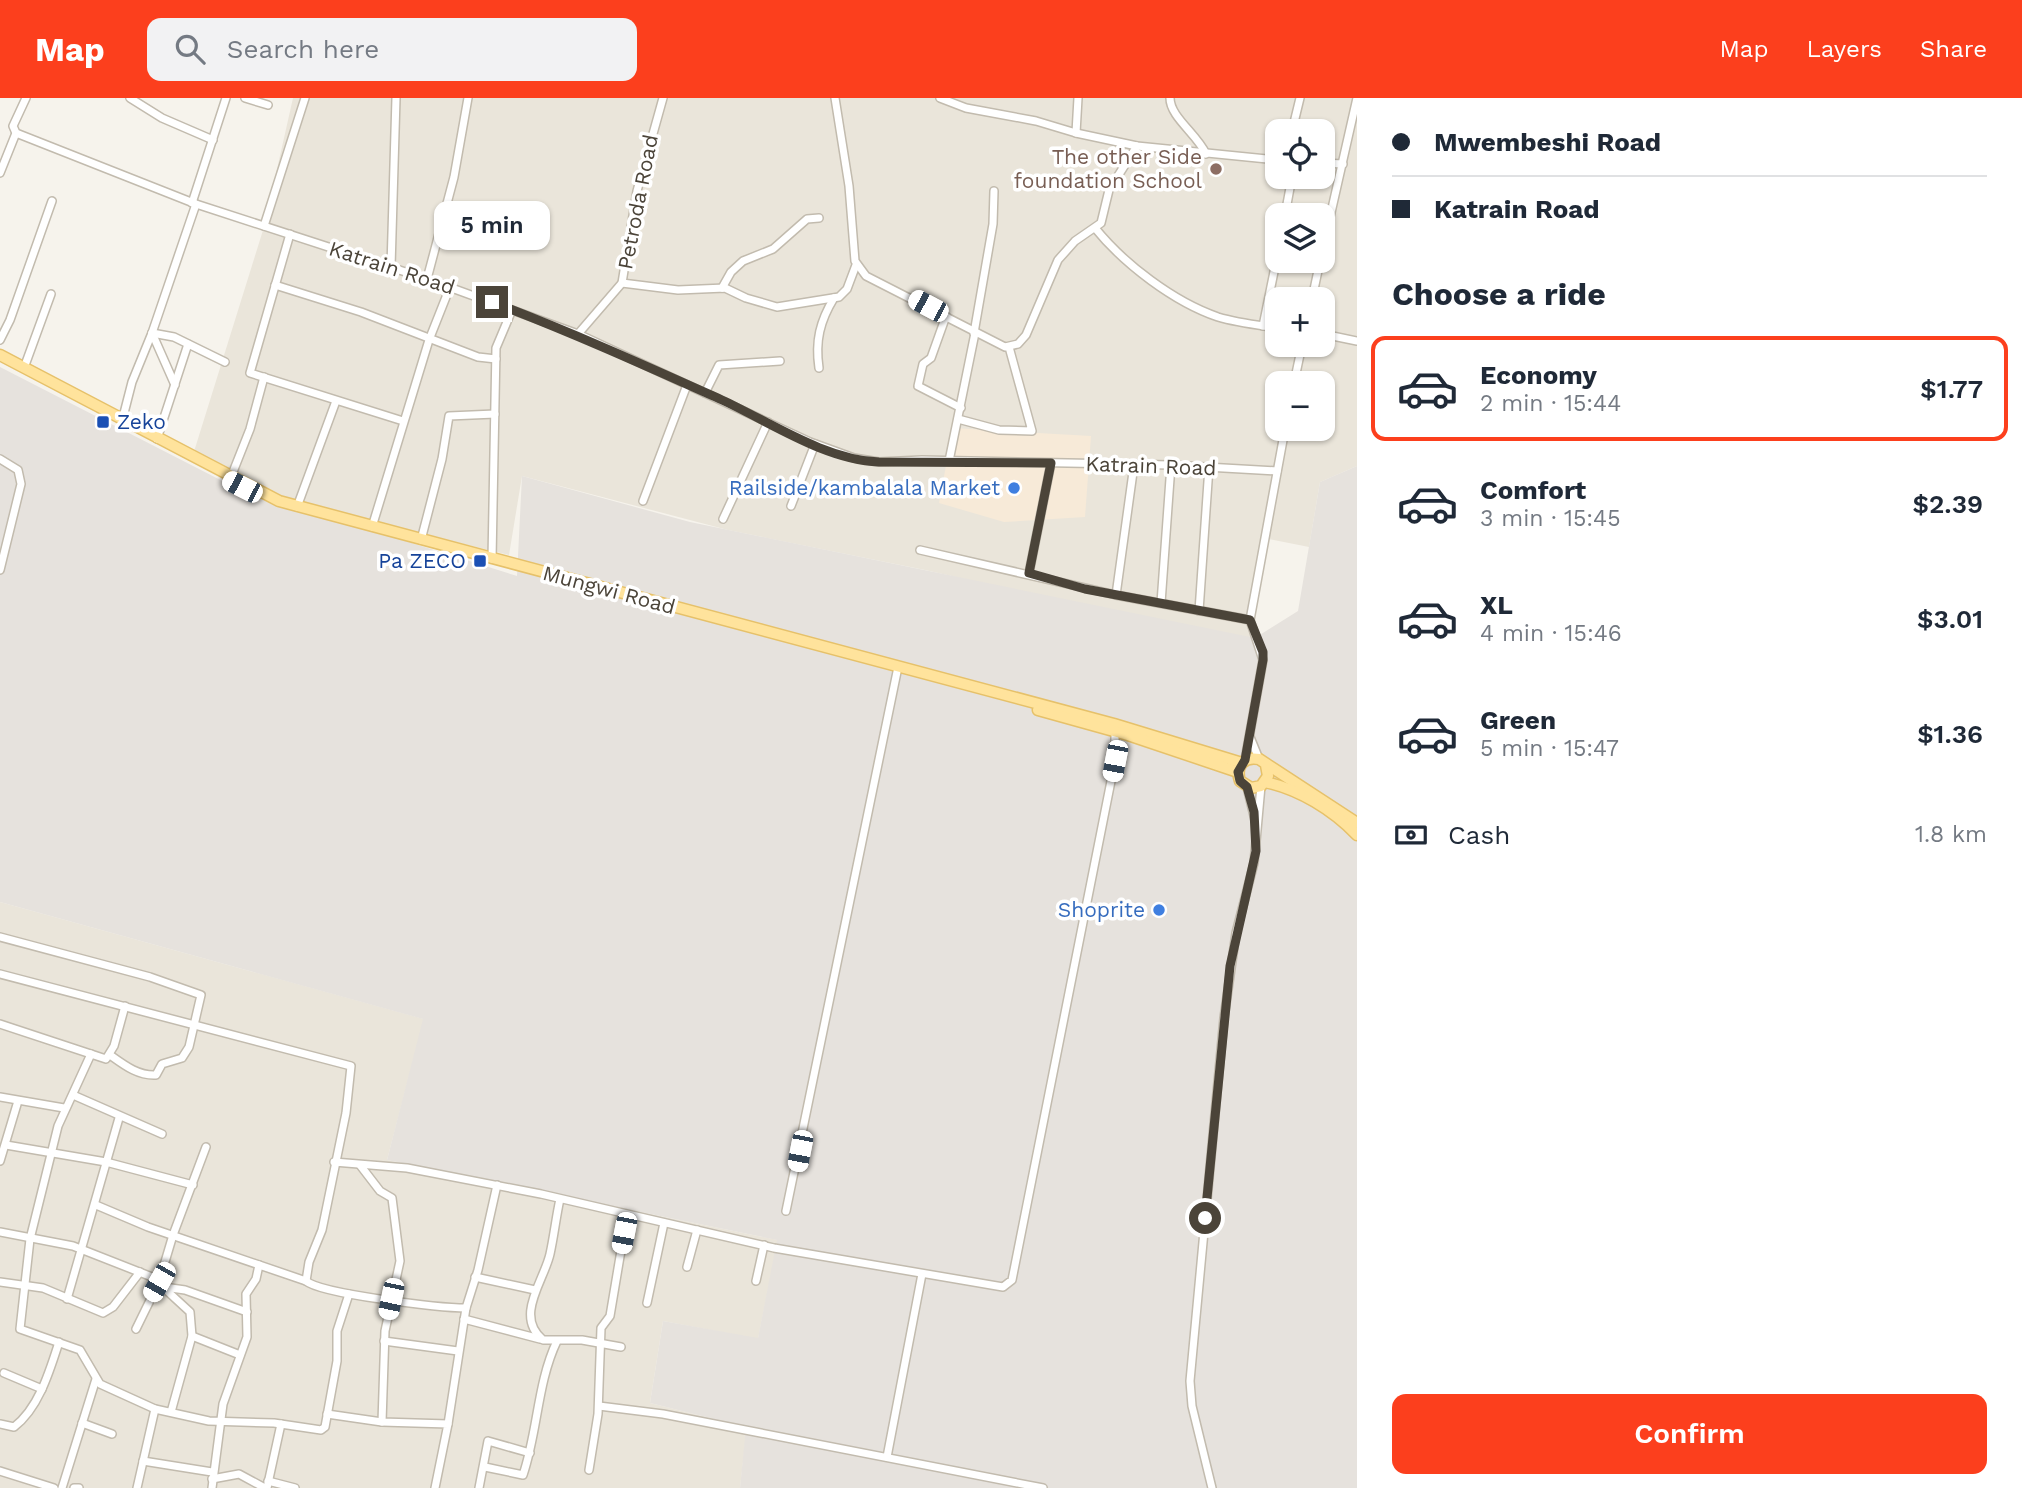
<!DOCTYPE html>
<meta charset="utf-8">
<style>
:root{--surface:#fff;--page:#f2f2f3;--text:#1f2937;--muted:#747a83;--line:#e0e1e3;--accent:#fc3f1d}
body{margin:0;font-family:"Work Sans",sans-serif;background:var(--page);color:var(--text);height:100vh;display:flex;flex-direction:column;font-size:26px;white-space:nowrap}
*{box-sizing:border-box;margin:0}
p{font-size:23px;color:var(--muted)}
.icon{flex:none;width:38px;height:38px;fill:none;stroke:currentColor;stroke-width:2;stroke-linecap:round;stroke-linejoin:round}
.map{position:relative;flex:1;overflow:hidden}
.sheet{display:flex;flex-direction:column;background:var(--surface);width:665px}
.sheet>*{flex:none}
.hud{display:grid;align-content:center;height:154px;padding:0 35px;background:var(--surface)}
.controls{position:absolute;left:1265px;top:21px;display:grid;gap:14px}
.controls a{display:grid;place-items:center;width:70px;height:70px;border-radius:14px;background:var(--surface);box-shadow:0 2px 5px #0004;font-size:35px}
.end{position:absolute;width:32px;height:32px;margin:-16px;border:9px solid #4b4439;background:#fff;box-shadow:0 0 0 4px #fff}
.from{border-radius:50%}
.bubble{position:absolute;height:49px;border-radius:14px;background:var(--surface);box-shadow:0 2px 5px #0004;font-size:23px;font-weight:600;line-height:49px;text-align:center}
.car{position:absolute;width:21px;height:42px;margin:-21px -10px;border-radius:9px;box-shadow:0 0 5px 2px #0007;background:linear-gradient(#fff 24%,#345 0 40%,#fff 0 76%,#345 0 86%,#fff 0)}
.hud b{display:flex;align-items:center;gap:24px;height:66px;font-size:26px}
.hud b+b{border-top:2px solid var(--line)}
.hud i{width:18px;height:18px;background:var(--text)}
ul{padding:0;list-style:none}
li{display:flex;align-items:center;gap:21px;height:105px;margin:0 14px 10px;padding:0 21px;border:4px solid transparent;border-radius:14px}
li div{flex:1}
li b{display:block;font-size:26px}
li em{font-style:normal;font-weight:600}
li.current{border-color:var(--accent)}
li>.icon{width:63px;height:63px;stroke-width:1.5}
h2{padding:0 35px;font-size:32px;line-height:84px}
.pay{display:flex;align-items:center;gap:18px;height:77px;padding:0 35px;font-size:26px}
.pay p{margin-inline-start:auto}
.primary-button{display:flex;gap:14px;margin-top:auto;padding:14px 35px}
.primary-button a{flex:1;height:80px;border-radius:14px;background:var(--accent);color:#fff;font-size:28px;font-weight:600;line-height:80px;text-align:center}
header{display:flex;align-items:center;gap:42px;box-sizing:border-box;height:98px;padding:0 35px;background:var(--accent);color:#fff}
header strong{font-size:33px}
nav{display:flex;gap:38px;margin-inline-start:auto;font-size:24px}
.search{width:490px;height:63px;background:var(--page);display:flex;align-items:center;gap:18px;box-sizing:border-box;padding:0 24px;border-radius:14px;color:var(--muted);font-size:26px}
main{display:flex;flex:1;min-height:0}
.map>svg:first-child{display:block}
.residential{fill:#eae5da;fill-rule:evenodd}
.commercial{fill:#f7ead8}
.industrial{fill:#e6e2dd}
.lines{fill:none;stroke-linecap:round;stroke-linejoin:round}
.minor-casing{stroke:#c2bbae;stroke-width:10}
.major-casing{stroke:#e6c16a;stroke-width:13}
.minor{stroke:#fff;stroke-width:7}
.major{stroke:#ffe39c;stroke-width:10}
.route{stroke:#4b4439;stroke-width:9}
.education-dot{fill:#8d6e63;stroke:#fff;stroke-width:2.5}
.transit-dot{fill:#1a4fb4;stroke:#fff;stroke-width:2.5}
.shop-dot{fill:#3f7fe0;stroke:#fff;stroke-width:2.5}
.labels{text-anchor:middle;stroke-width:7;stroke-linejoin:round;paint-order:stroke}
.education-label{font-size:21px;fill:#785e54;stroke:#fff;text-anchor:end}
.street-label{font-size:21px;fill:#4b4439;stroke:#fff}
.transit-label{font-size:21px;fill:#164399;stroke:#fff;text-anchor:start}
.shop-label{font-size:21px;fill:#366cbe;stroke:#fff;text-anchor:end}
</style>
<header>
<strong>Map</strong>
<div class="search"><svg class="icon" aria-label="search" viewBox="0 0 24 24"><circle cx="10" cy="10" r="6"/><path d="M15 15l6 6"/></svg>Search here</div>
<nav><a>Map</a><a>Layers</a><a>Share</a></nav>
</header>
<main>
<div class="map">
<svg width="1357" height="1390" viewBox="0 0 1357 1390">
<rect width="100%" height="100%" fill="#f6f3ec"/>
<g class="residential">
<path d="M 293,0 L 1357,0 L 1357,368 L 1320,384 L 1309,449 L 1263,440 L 1248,509 L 1262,548 L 925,472 L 728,432 L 522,378 L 509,457 L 268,398 L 192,360 L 264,129 ZM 1278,33 L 1323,33 L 1323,79 L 1278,79 ZM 1278,117 L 1323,117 L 1323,163 L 1278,163 ZM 1278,201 L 1323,201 L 1323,247 L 1278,247 ZM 1278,285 L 1323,285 L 1323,331 L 1278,331 Z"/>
<polygon points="0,804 424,921 387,1062 778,1142 758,1241 663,1223 650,1305 747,1329 740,1390 0,1390"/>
</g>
<polygon class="commercial" points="953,330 1091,338 1085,419 1004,424 939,405"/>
<polygon class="industrial" points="0,269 236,390 517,478 522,378 690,424 1255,540 1298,513 1320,384 1357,368 1357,1390 740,1390 746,1329 650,1305 663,1223 758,1240 777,1142 387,1062 423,921 0,804"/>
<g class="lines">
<defs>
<g id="minor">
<polyline points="26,0 13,28 16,35 196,106 427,181 578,236 810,344 854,360 879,364 922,362 1171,367 1277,373"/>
<polyline points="130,0 162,20 213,42"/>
<polyline points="245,0 268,7"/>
<polyline points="835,0 849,88 855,163 866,178 1005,249 1018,246 1026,237 1058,162 1075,143 1101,125 1109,92 1137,48"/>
<polyline points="940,0 966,10 1036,23 1076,35 1137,48 1278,62"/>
<path d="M 1170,0 C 1170,19 1197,36 1206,56"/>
<polyline points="1292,33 1300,0"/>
<polyline points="1076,35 1078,0"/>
<polyline points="1323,65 1343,66"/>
<polyline points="0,75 16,35"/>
<polyline points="192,105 226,0"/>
<polyline points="1285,117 1292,79"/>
<polyline points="264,128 305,0"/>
<path d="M 1095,130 C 1124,166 1174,204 1218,219 C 1238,225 1258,227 1278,230"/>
<polyline points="290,136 250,275 403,323"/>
<polyline points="1323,150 1357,0"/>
<polyline points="391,169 396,0"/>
<polyline points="427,181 454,79 468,0"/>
<polyline points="622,185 678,192 725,190 746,200 777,209 839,199 847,191 856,167"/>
<polyline points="275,187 361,214 478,259 496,261"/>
<polyline points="722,190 731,174 743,163 773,151 807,121 819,120"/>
<polyline points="1312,201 1320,163"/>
<polyline points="946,218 931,260 923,266 918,288 961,310"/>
<polyline points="1263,228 1278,154"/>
<polyline points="152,235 174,239 225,264"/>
<polyline points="152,235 175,287"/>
<polyline points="974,235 993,126 994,93"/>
<polyline points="578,236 622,185 637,93 663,0"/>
<polyline points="1323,236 1357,243"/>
<polyline points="0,242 10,222 52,103"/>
<polyline points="24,270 51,196"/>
<path d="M 819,270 C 815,243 820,223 834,200"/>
<polyline points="1294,285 1302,247"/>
<polyline points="705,295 719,267 780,263"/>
<polyline points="958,321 999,332 1032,333 1009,249"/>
<polyline points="122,323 132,284 152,235 196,106"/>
<polyline points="157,341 188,246"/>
<polyline points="0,361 18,372 21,386 0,472"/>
<polyline points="949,363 975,235"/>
<polyline points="231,379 250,331 264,279"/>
<polyline points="643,403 687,287"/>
<polyline points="791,408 815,346"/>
<polyline points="297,409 336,303"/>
<polyline points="723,421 768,324"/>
<polyline points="372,429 429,242 450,189"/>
<polyline points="421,442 442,361 449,318 495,316"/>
<polyline points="920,452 1116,497 1134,367"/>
<polyline points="492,461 496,250 512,212"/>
<polyline points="1029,475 1051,365"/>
<polyline points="1116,497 1250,522"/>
<polyline points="1161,505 1171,367"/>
<polyline points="1199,513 1209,369"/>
<polyline points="1250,639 1259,661"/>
<polyline points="1245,662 1263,562 1250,522 1285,331"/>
<polyline points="1247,689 1255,722"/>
<path d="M 0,839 L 150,879 L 201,897 L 189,949 L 182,960 L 162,966 L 156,977 C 138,978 124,967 110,957"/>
<path d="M 0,876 L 351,968 L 346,1015 L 322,1132 L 309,1164 L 306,1183 C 321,1196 441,1210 466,1210"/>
<polyline points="0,926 106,961 114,948 125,908"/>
<polyline points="91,956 58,1028 30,1141 20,1231 80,1252 100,1286 155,1311 209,1323 274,1325 321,1332 325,1329 337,1263 337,1233 349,1196"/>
<polyline points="73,997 162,1036"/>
<polyline points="0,999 64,1010"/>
<polyline points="6,1047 106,1064 193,1087"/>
<polyline points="0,1063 18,1003"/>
<polyline points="334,1064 407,1070 541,1096 774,1150 1003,1189 1012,1182 1115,663 1115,633"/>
<polyline points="360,1067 380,1093 392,1100 400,1163 385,1233 382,1324"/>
<path d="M 560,1101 C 556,1119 554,1138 550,1156 C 544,1183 514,1218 543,1242 L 582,1242 L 621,1249"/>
<polyline points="96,1107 148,1129 306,1183"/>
<polyline points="786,1113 898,569"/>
<polyline points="0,1134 73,1148 152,1179 190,1214 192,1238 171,1314"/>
<polyline points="687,1169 697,1132"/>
<polyline points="475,1179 535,1192"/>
<polyline points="756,1183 764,1147"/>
<polyline points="0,1184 43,1190 103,1215 113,1209 140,1174"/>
<polyline points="164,1189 185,1192 247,1214"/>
<polyline points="67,1201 119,1020"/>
<polyline points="647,1205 664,1125"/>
<polyline points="464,1221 540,1241"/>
<polyline points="136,1231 159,1184 173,1137 206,1049"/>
<polyline points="192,1238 240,1257"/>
<polyline points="384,1243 458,1253"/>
<polyline points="4,1275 42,1291"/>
<polyline points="599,1308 663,1316 1043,1390"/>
<polyline points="327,1316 382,1324 448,1326 435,1390"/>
<polyline points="82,1325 112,1336"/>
<path d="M 0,1326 L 14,1329 C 39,1310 50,1272 59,1244"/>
<polyline points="448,1326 466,1210 478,1172 497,1087"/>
<polyline points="887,1359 922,1176"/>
<polyline points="143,1363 212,1374"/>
<path d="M 485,1369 L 523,1377 C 538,1333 537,1285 557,1243"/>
<polyline points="589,1372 598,1316 601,1230 610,1218 627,1117"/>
<polyline points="0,1373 54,1390"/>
<polyline points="212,1381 239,1376 265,1390"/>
<polyline points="268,1383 295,1390"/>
<polyline points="62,1390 96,1281"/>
<polyline points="74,1390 79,1390"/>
<polyline points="137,1390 155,1311"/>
<polyline points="212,1390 223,1306 247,1239 246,1196 256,1181 259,1167"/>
<polyline points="267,1390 281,1326"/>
<polyline points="479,1390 488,1343 530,1355"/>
<polyline points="1212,1390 1192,1308 1190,1283 1224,920 1236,835 1254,765 1261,688"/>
</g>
<g id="major">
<polyline points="0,257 279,403 1114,626 1242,665"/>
<polyline points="1038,612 1128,637 1238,674"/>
<path d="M 1266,667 L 1268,678 L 1261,688 L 1251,690 L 1240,683 C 1235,668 1244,658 1259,661 L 1357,725"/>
<path d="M 1265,684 C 1299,691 1333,712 1357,737"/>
</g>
</defs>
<use href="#minor" class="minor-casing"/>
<use href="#major" class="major-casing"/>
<use href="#minor" class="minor"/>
<use href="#major" class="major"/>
</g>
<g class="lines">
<path class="route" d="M 492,204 C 571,234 644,267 722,302 C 770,324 825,362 879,364 L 1051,365 L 1029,475 L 1085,491 L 1250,522 L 1263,554 L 1263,562 L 1245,662 L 1238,674 L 1240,683 L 1247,689 L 1254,714 L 1256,753 L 1230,868 L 1205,1120"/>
</g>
<circle class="education-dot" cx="1216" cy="71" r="7"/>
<g class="transit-dot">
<rect x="96" y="317" width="14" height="14" rx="3.5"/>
<rect x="473" y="456" width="14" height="14" rx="3.5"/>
</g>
<g class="shop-dot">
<circle cx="1014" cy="390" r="7"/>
<circle cx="1159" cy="812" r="7"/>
</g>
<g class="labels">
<g class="education-label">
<text x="1202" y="66">The other Side<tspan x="1202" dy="24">foundation School</tspan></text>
</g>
<g class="street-label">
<text transform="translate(638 104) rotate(-79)" y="7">Petroda Road</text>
<text transform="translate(392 170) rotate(18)" y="7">Katrain Road</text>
<text transform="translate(1151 368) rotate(2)" y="7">Katrain Road</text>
<text transform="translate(609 492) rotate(15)" y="7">Mungwi Road</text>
</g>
<g class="transit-label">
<text x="117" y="331">Zeko</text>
<text x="466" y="470" text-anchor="end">Pa ZECO</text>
</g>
<g class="shop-label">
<text x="1000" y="397">Railside/kambalala Market</text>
<text x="1145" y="819">Shoprite</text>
</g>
</g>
</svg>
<div class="controls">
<a><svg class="icon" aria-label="locate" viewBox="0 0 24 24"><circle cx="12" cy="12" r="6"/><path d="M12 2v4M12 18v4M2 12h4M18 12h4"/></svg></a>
<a><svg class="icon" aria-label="layers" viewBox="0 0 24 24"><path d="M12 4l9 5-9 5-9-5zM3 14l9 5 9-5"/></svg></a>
<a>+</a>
<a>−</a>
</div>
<i class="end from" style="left:1205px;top:1120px"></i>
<i class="end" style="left:492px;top:204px"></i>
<div class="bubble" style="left:434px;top:103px;width:116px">5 min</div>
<i class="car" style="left:928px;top:208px;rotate:298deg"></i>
<i class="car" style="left:242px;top:389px;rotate:297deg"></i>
<i class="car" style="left:1115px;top:663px;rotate:191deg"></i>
<i class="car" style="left:800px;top:1053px;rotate:191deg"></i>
<i class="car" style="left:624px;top:1135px;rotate:191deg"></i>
<i class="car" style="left:159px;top:1184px;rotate:210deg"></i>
<i class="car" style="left:391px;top:1201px;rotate:192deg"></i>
</div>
<section class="sheet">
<div class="hud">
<b><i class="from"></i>Mwembeshi Road</b>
<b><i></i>Katrain Road</b>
</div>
<h2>Choose a ride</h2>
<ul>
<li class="current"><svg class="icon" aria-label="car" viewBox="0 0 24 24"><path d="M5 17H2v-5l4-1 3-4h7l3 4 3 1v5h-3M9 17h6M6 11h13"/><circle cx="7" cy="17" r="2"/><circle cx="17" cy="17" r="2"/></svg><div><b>Economy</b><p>2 min · 15:44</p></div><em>$1.77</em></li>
<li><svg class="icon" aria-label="car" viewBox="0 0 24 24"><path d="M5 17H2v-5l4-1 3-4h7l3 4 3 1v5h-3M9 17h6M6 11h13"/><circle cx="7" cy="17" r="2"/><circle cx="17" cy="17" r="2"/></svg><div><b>Comfort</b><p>3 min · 15:45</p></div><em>$2.39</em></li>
<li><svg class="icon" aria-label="car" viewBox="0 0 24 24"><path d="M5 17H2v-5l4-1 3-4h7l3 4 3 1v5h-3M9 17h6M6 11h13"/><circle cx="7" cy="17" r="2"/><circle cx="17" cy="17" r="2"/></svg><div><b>XL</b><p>4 min · 15:46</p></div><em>$3.01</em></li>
<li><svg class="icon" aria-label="car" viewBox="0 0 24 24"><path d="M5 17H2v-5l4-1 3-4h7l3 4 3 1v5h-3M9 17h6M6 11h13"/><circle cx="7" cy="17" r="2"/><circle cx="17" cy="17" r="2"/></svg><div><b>Green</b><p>5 min · 15:47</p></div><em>$1.36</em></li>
</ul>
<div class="pay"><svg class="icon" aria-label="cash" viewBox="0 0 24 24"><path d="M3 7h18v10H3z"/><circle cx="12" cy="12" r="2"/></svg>Cash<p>1.8 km</p></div>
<div class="primary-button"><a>Confirm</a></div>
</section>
</main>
